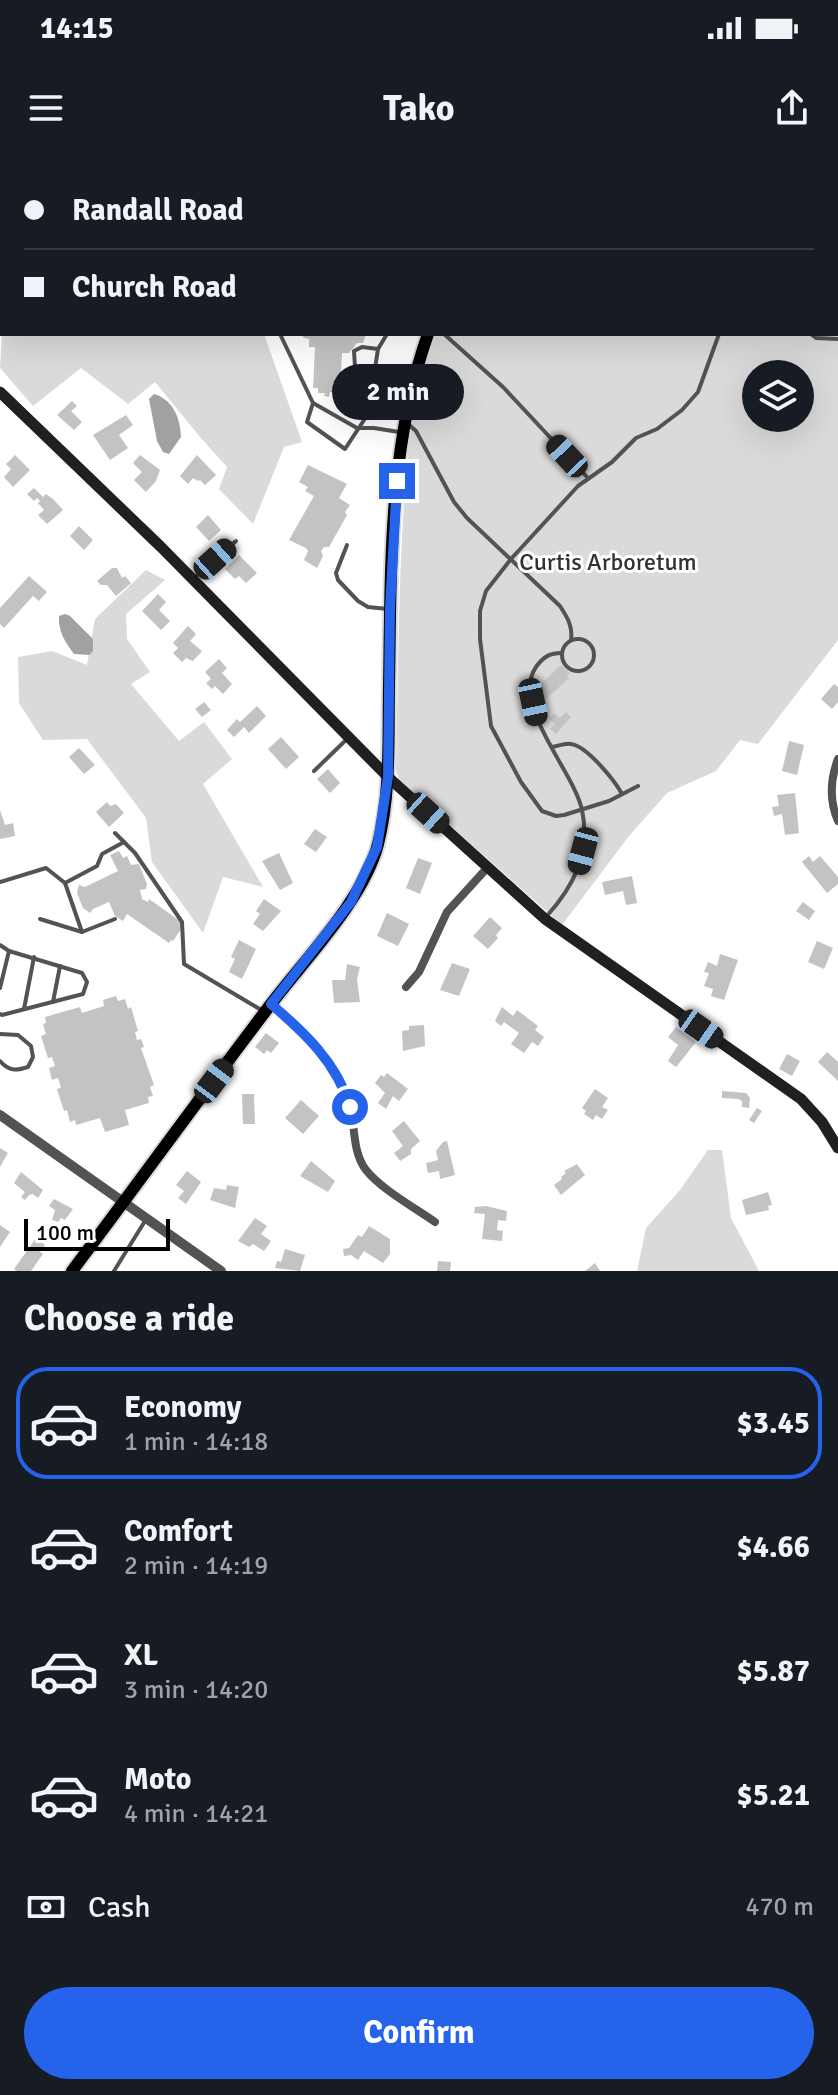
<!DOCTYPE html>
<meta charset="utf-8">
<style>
:root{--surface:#171b24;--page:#20242c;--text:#f1f3f6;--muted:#9ea1a6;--line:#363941;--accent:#2563eb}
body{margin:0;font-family:Signika,sans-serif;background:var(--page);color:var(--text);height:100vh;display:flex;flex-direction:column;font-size:30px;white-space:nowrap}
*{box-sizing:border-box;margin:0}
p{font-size:26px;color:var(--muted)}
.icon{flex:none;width:44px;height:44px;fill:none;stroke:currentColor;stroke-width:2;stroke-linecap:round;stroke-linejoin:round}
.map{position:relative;height:1111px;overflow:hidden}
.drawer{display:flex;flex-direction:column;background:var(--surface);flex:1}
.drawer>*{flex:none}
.guide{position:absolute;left:0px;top:0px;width:838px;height:176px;box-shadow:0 8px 32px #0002;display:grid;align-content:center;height:176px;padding:0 24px;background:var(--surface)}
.fabs{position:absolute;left:742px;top:200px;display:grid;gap:16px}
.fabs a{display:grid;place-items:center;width:72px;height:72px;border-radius:50%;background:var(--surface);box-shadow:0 8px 32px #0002;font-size:40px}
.scale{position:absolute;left:24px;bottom:20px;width:146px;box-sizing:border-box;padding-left:8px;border:4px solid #000;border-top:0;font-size:22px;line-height:28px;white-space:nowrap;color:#000;-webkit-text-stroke:6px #fff;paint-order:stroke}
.end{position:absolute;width:36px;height:36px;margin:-18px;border:10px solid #2563eb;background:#fff;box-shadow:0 0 0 4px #fff}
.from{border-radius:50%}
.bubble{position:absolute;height:56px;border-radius:28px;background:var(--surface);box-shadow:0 8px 32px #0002;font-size:26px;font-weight:700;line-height:56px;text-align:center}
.car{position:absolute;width:24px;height:48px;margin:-24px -12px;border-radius:10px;box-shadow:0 0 6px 2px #0007;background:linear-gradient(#222 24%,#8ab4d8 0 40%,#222 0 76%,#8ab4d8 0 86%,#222 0)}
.guide b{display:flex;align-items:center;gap:28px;height:76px;font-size:30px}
.guide b+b{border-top:2px solid var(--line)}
.guide i{width:20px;height:20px;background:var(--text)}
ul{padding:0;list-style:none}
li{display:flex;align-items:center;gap:24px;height:112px;margin:0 16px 12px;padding:0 8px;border:4px solid transparent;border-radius:32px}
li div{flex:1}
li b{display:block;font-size:30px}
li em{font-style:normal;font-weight:700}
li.on{border-color:var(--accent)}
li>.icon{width:72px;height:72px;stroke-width:1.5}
h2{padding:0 24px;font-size:36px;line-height:96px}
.pay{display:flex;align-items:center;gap:20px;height:88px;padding:0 24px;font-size:30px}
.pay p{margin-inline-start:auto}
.cta{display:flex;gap:16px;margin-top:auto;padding:16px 24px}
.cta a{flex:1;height:92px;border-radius:48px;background:var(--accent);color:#fff;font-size:32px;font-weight:700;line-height:92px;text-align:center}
.status{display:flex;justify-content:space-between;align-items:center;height:56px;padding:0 40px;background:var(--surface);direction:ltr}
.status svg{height:22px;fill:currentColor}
header{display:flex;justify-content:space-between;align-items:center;height:104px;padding:0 24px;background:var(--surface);font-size:36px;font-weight:700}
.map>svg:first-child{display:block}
.green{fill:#dadada;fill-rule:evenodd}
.water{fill:#a1a1a1}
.building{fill:#c3c3c3}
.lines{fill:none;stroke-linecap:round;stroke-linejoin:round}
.primary-casing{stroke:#dbdbdb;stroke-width:16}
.service{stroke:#535353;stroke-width:4}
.minor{stroke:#535353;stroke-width:8}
.tertiary{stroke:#535353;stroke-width:10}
.secondary{stroke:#202020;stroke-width:11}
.primary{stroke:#000;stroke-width:12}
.route{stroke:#2563eb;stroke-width:10}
.labels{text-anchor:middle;stroke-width:6;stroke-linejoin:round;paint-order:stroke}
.park-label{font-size:24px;fill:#313131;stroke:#fff}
</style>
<div class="status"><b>14:15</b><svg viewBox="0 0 49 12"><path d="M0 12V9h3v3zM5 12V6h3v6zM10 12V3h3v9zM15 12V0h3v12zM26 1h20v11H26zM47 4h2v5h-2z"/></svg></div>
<header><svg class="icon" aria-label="menu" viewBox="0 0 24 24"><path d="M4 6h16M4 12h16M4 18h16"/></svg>Tako<svg class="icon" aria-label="share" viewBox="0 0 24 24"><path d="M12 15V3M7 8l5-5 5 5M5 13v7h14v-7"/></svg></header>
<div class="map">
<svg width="838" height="1111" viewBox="0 0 838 1111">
<rect width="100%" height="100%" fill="#fff"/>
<g class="green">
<polygon points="559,0 741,0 743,2 558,2"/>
<path d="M 838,37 L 838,480 L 758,584 L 740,580 L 716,611 L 667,633 L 629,676 L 562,765 L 399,620 L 396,609 C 398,532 398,454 402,377 C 406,305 408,242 436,174 L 836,174 ZM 756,214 L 800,214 L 800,258 L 756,258 Z"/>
<polygon points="2,174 264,174 302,282 284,287 253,364 219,329 227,307 200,277 155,222 128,244 81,208 33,246 0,208"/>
<polygon points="146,410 165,420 126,454 127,479 150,512 131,524 179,581 204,562 232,599 203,624 263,727 223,717 203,773 152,702 146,658 87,579 43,580 19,543 18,497 52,491 87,505 95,459"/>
<polygon points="708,990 722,990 731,1058 759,1111 637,1111 646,1068 680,1030"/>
</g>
<g class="water">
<path d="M 154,234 C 174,240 180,259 181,277 L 169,294 L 163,292 L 157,281 L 149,239 Z"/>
<path d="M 65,454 L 70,456 L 93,479 L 93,491 L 89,495 L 74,494 C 65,482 58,471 59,456 Z"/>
</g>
<g class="building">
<polygon points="301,174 366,174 363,183 357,183 349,193 342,193 340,233 330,232 329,237 324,236 325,233 318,233 318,228 313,228 315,187 309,187 309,179 304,178"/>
<polygon points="72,241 77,246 71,251 82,262 74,270 57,255"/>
<polygon points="126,255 133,265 119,275 128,288 110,300 93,275"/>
<polygon points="15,295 30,310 13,327 4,317 11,309 6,304"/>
<polygon points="140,295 160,310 156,321 146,332 134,320 142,312 133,303"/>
<polygon points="197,295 216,315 205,325 200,320 198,321 193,318 188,324 180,316"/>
<polygon points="308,305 347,324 339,338 350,345 345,352 347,355 329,387 324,387 321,391 323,396 317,408 304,400 308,391 306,388 289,380 314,336 305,331 308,327 299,322"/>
<polygon points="34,328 43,337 46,334 53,339 63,350 47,364 38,355 44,350 38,343 40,341 37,338 34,341 27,334"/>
<polygon points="208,355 221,370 209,381 196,367"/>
<polygon points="79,366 93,380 84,390 70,376"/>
<polygon points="239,395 257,413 246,423 239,416 235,419 225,409"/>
<polygon points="112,408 117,408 122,418 125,416 131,423 116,436 107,425 101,425 97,421"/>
<polygon points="29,416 47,432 39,441 33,436 4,468 0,464 0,448"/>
<polygon points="158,434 166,442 159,450 170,461 161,470 142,451"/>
<polygon points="188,466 196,474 190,481 202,491 193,501 186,498 182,502 173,493 178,488 173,483"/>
<polygon points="219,499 227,508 222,513 232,524 223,534 215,526 212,529 206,523 211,519 205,512"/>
<polygon points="561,505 570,513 567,517 569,518 544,541 536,534 542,527 540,525"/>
<polygon points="834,524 838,527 838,542 832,549 821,539"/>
<polygon points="204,542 211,550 202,557 195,549"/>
<polygon points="257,546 266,556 249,573 244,567 234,577 227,570 237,559 240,562"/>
<polygon points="566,552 571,557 556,574 550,569 555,564 549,559 554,553 560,558"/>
<polygon points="281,577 299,597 286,609 268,589"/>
<polygon points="789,581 804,585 797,615 782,611"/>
<polygon points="79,588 95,605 84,614 69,597"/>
<polygon points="328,609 340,623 330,633 317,619"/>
<polygon points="795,633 799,673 785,675 782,654 774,656 772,647 779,646 777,635"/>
<polygon points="107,642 110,646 116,644 124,653 109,667 96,652"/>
<polygon points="0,650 5,665 13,663 15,676 0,679"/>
<polygon points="315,669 327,677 316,692 304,684"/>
<polygon points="119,691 123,698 127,696 131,705 139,704 147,724 146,729 140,730 142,739 148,742 149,739 180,761 181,769 173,781 171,780 169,783 127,754 123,761 115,756 109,742 93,749 90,753 83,748 77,733 79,725 85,727 118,711 110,695"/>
<polygon points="279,693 293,723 280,730 262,701"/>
<polygon points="809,696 813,702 820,696 838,717 838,724 827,733 802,702"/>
<polygon points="418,698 432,703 420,734 406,728"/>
<polygon points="632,716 637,743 626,745 623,731 605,735 602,722"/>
<polygon points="264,739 281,751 263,771 253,764 260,754 256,751"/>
<polygon points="803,742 815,751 809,760 796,751"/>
<polygon points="387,753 409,764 398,786 377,776"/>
<polygon points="490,757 502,768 496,775 498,778 488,789 473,776"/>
<polygon points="239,780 256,789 242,819 229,812 235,799 231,797"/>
<polygon points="817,781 833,788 824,809 808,802"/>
<polygon points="720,794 738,800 724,840 711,836 713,829 704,826 709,813 704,812 708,802 717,806"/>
<polygon points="452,803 470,809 459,836 440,830"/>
<polygon points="347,804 360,807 357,819 360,842 334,843 332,820 345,820"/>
<polygon points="116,836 118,841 125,839 128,849 131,847 138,871 135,872 137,880 141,879 144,887 141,888 154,925 150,927 153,936 148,937 149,943 125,950 129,965 105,972 100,958 76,965 75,960 70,962 67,950 64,951 57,929 61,928 58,918 52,920 49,908 55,906 52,897 48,898 41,876 46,874 43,864 46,863 45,857 80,847 82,853 104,846 103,840"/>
<polygon points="502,847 513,856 517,850 538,866 535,870 544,877 538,886 532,882 524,893 511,884 519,873 504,862 501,866 495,861"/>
<polygon points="424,865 425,886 403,891 402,871 409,870 409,866"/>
<polygon points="676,867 696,882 676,907 668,901 678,885 668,877"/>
<polygon points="266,873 279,883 271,893 267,890 264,894 255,887"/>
<polygon points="827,892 838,902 838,921 818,902"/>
<polygon points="787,894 800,901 792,916 779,909"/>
<polygon points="387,913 408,929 399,941 393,936 386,949 378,943 385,933 375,923 381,915 384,917"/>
<polygon points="595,929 608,938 602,947 608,950 602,959 596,955 593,960 584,954 586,951 582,948"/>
<polygon points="722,931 746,933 750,938 749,948 742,947 742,941 738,939 722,938"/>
<polygon points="242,934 254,934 255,964 243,964"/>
<polygon points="301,940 319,956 303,974 285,958"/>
<polygon points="757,948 762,951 754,963 749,960"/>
<polygon points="404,961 420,981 411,989 411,994 400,1001 394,993 403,986 392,971"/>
<polygon points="447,981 455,1015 440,1019 439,1011 428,1013 426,1003 438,1000 436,991 443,982"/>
<polygon points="0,988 8,993 0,1007"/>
<polygon points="311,1001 335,1021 328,1032 300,1016"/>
<polygon points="577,1004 585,1015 561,1035 554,1025 562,1019 561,1017 566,1013 564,1011"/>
<polygon points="187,1011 201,1022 186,1044 178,1038 184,1031 176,1025"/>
<polygon points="21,1012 43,1030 38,1038 33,1034 29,1035 25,1040 21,1037 25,1032 14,1023"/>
<polygon points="227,1025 239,1027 235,1048 210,1040 214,1028 226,1030"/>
<polygon points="768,1032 772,1045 768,1046 769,1050 746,1055 742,1040"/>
<polygon points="54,1039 73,1049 65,1060 61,1058 58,1062 52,1060 55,1050 49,1046"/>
<polygon points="486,1046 507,1051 506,1061 498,1060 497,1070 503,1071 502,1081 482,1079 485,1054 474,1053 475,1047"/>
<polygon points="255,1058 267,1066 261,1074 271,1081 264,1091 253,1084 249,1087 238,1081"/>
<polygon points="0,1065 10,1072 0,1087"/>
<polygon points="369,1066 390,1079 390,1094 383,1103 364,1091 358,1100 351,1095 344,1096 343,1089 349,1088 358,1075 362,1077"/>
<polygon points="36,1078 45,1085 40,1092 43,1094 31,1111 16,1111 14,1109"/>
<polygon points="285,1089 305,1095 300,1111 275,1108 277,1101 281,1102"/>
<polygon points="438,1101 451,1102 450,1111 437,1111"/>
<polygon points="595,1103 600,1111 585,1111"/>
</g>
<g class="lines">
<defs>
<g id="primary">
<polyline points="549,2 551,0"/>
<path d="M 72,1111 C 139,1022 204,932 271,844 C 305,799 364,739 378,684 C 391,633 388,579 389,527 C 391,409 388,287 428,174"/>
</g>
</defs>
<use href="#primary" class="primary-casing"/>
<g class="service">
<polyline points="836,136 838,137"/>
<polyline points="280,174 313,243"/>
<polyline points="444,174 503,227 588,318"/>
<polyline points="811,174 816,178 838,179"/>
<polyline points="378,189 387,174"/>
<polyline points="375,213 355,207 354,191 362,187 378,189 368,254 345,289 307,262 313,243 357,268 374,268 399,272"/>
<path d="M 408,264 L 416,271 L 454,342 L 467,358 L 560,446 C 567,457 573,466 571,480"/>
<polyline points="347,385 336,413 338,420 358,441 368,447 388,449"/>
<polyline points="195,417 236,381"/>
<circle cx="578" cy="495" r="16"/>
<path d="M 552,587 C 558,586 565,583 571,584 C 587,586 615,621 622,634"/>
<polyline points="314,611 347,579"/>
<polyline points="638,626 609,641 564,655 556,656 542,651 521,622 491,566 480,479 480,451 486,431 511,399 578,326 612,302 636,278 657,269 682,250 698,232 719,174"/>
<polyline points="115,673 135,693 182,762 184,804 263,851"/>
<polyline points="0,722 46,708 65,723"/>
<path d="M 546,757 C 574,726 591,693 582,650 C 574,611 510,545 536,507 C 544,496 550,493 562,493"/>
<polyline points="40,759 82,772"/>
<polyline points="115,759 82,772 65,723 97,706 102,694 124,682"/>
<polyline points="0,785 9,791 82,813 87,822 83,834 2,855 0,854"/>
<polyline points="0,828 9,791"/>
<polyline points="53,842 60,806"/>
<polyline points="24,849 34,797"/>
<path d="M 0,874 L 18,875 L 31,886 L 33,897 L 28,907 C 16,911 9,911 0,901"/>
<polyline points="114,1111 145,1061"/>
</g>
<g class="minor">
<polyline points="84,2 86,0"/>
<polyline points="0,36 2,35"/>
<path d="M 838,599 C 830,620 829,640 838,661"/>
<polyline points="406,827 419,812 447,752 488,707"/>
<path d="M 271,844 C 302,871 334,898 348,939 C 356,961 351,991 366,1010 C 381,1029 415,1048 435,1062"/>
</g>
<polyline class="tertiary" points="0,955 221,1111"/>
<polyline class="secondary" points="0,232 161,387 388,617 545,759 801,939 822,962 838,988"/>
<use href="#primary" class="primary"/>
</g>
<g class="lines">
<path class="route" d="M 350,947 C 337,903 305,873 271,844 L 351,742 L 377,687 L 388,617 L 390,449 L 397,321"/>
</g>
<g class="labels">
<g class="park-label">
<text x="608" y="410">Curtis Arboretum</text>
</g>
</g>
</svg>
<div class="fabs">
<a><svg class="icon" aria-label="layers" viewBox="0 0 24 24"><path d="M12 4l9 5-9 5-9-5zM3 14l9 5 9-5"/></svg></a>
</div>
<div class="scale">100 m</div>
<i class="end from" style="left:350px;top:947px"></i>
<i class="end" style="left:397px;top:321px"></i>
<div class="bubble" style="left:332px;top:204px;width:132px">2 min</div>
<i class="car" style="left:567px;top:296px;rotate:317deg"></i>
<i class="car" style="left:215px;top:399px;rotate:48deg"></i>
<i class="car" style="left:533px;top:542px;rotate:168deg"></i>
<i class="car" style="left:428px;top:653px;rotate:132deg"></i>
<i class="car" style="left:583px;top:691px;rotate:195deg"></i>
<i class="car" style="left:701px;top:869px;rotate:125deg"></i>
<i class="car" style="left:214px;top:921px;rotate:37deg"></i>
<div class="guide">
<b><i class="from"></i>Randall Road</b>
<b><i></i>Church Road</b>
</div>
</div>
<section class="drawer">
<h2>Choose a ride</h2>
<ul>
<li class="on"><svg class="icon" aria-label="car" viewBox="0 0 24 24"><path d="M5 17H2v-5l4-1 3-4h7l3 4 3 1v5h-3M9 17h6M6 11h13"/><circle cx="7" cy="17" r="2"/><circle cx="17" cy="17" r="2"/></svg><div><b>Economy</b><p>1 min · 14:18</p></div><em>$3.45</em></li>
<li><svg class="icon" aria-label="car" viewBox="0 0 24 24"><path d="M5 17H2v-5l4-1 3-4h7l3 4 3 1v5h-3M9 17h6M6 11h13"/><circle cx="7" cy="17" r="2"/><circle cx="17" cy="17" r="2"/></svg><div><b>Comfort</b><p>2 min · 14:19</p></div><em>$4.66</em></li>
<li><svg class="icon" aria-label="car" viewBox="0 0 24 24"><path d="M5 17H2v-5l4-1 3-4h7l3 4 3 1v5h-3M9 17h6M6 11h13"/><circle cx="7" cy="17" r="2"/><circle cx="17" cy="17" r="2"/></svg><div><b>XL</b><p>3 min · 14:20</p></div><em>$5.87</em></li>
<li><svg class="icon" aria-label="car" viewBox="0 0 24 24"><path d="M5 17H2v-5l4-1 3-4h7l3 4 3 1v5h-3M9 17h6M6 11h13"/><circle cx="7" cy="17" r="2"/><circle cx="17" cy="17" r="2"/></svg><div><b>Moto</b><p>4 min · 14:21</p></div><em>$5.21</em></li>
</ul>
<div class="pay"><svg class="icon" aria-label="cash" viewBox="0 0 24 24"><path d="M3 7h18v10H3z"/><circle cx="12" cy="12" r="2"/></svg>Cash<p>470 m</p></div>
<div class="cta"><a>Confirm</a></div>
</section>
